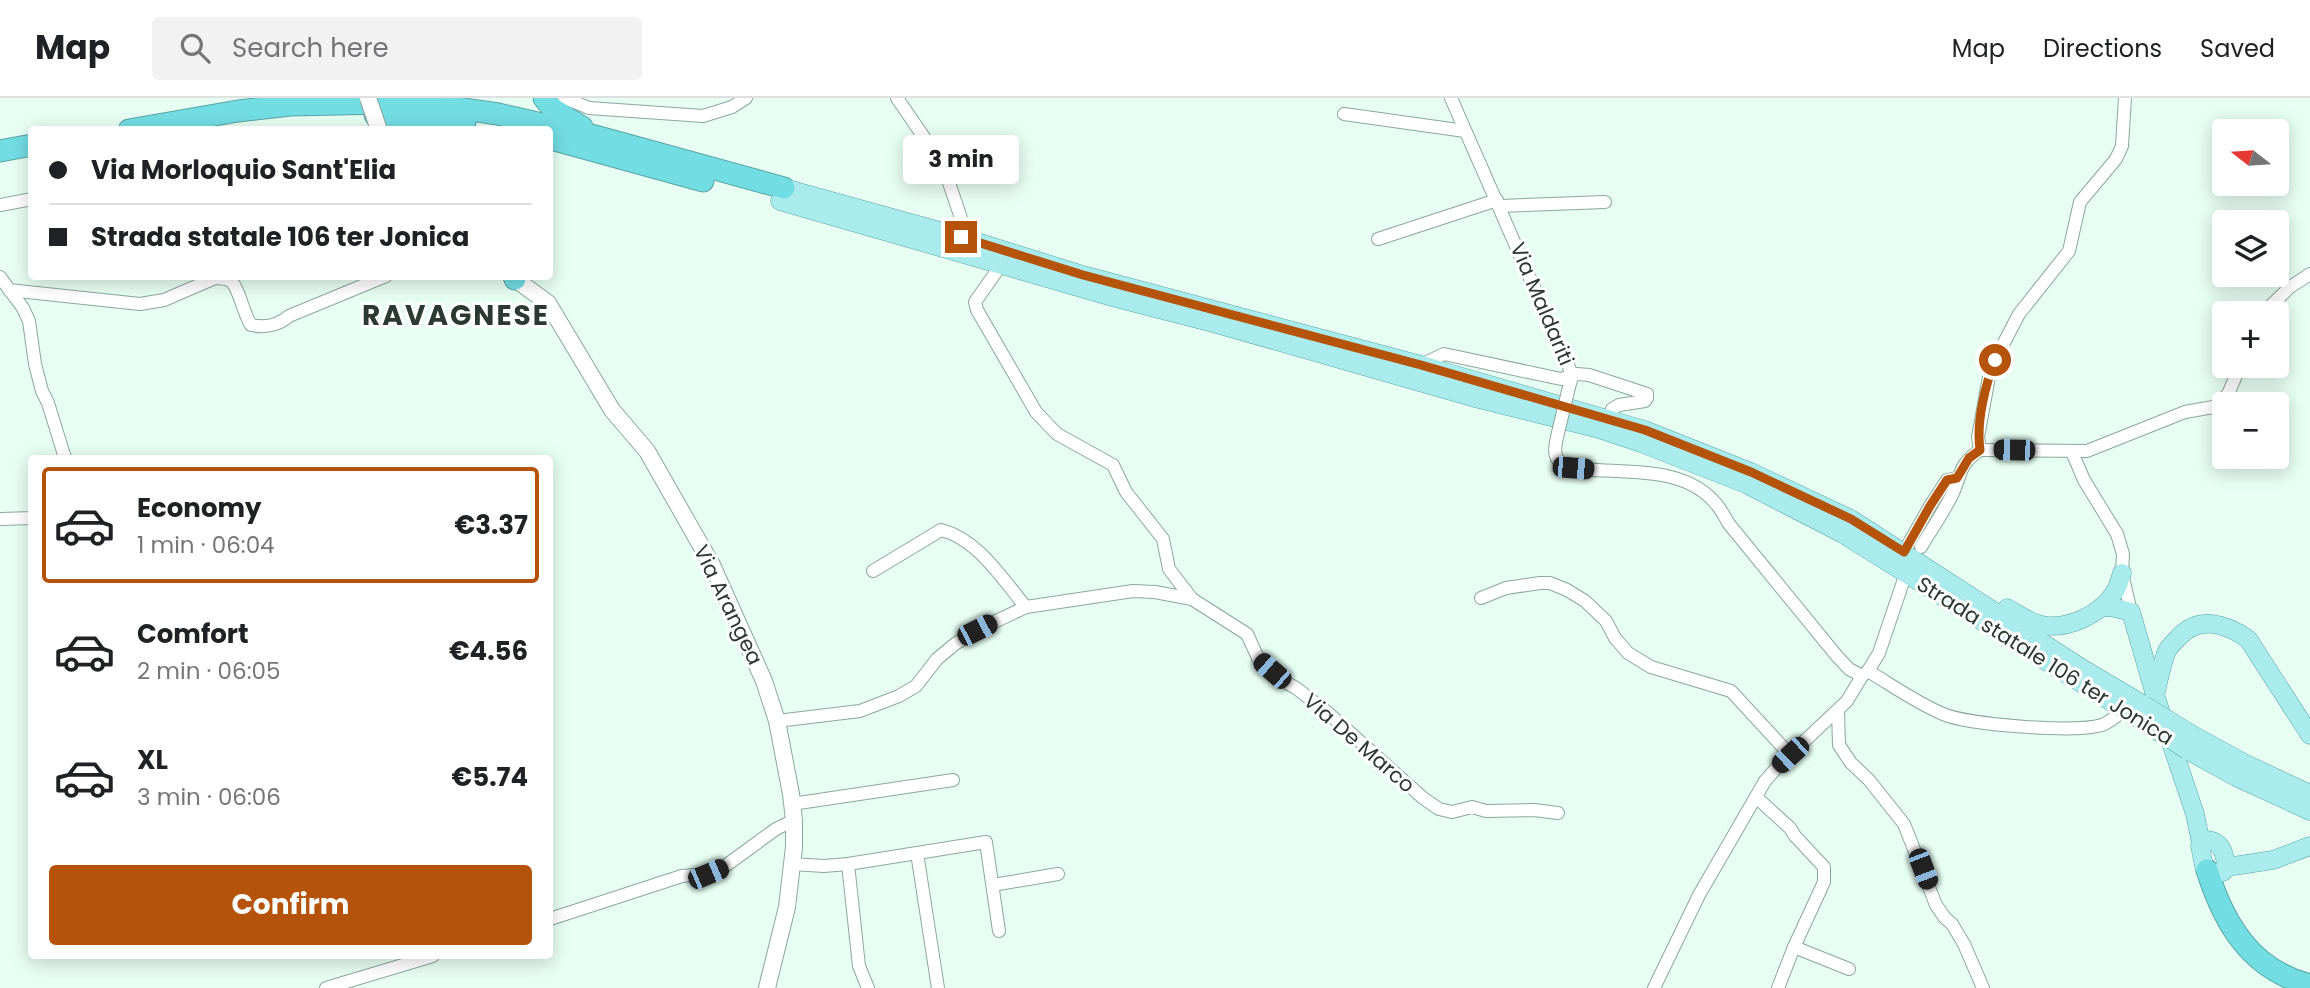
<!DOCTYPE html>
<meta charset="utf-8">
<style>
:root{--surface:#fff;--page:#f2f2f2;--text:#202124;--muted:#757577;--line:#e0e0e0;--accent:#b45309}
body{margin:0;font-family:Poppins,sans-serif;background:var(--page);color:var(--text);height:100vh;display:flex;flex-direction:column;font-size:26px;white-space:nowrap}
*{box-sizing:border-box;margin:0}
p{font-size:23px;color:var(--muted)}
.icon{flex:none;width:38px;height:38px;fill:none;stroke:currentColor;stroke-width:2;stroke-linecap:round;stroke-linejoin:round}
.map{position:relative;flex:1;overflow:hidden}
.panel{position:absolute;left:28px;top:357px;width:525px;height:504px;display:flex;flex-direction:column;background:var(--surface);border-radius:7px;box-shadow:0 4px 18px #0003}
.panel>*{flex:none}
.guide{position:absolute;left:28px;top:28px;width:525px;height:154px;border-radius:7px;box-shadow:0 4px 18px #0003;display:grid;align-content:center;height:154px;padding:0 21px;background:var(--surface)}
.needle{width:46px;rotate:287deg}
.controls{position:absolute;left:2212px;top:21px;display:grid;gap:14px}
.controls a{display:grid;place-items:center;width:77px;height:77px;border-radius:7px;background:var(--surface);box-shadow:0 4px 18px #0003;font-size:35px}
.end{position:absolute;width:32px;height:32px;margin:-16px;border:9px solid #b45309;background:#fff;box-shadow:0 0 0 4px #fff}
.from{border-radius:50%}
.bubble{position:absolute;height:49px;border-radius:7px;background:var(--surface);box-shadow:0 4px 18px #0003;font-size:23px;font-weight:700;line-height:49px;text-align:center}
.car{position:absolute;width:21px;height:42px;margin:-21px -10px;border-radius:9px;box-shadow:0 0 5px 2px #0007;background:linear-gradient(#222 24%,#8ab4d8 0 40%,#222 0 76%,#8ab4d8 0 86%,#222 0)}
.guide b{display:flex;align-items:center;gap:24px;height:66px;font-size:26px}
.guide b+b{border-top:2px solid var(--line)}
.guide i{width:18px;height:18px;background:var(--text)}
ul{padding:12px 0 0;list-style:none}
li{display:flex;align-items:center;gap:21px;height:116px;margin:0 14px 10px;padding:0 7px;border:4px solid transparent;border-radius:7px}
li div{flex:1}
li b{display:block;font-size:26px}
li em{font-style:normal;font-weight:700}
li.active{border-color:var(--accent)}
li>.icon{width:63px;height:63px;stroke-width:1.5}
.button{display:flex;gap:14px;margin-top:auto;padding:14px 21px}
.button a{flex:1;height:80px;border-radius:7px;background:var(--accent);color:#fff;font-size:28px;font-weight:700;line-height:80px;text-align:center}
header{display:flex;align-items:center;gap:42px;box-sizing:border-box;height:98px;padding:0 35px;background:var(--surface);border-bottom:2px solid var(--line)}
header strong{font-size:33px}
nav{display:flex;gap:38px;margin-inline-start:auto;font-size:24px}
.search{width:490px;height:63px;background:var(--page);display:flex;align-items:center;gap:18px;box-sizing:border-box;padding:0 24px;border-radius:7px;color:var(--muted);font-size:26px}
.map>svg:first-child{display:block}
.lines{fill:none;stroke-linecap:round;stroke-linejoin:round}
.street-casing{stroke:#8ca79b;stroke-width:14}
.secondary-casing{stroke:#8ca79b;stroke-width:18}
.primary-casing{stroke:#5aa3a5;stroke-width:19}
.highway-casing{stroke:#5aa3a5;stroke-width:23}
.street{stroke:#fff;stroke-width:12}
.secondary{stroke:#fff;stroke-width:16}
.primary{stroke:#aaebee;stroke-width:18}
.highway{stroke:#72dde3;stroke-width:21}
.street-bridge-casing{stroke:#8ca79b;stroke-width:14;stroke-linecap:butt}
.secondary-bridge-casing{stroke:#8ca79b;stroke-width:18;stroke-linecap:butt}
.primary-bridge-casing{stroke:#5aa3a5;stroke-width:19;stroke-linecap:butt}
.street-bridge{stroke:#fff;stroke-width:12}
.secondary-bridge{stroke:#fff;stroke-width:16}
.primary-bridge{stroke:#aaebee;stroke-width:18}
.route{stroke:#b45309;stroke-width:9}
.labels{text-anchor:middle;stroke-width:6;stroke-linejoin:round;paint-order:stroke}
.street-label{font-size:21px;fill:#2c3832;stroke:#fff}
.district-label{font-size:28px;font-weight:bold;letter-spacing:2px;fill:#2c3832;stroke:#fff}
</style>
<header>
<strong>Map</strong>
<div class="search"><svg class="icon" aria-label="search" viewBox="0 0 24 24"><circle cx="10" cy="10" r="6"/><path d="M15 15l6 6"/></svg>Search here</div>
<nav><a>Map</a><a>Directions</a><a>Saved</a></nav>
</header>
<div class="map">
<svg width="2310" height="890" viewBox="0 0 2310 890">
<rect width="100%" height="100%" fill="#e7fef3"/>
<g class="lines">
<defs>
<g id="street">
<polyline points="564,0 589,10 703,18 732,9 746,0"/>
<polyline points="897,0 943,67 964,129 961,139"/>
<polyline points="1451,0 1569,269 1572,279 1569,289"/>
<polyline points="1344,16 1465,33"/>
<polyline points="0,107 32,101"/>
<polyline points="1500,108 1605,104"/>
<polyline points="1378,141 1497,102"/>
<polyline points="1001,167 975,204 977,212 1036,314 1057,336 1113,367 1126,394 1163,441 1169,471 1192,501"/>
<polyline points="0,179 23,210 29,223 35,266 42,293 48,305 65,360"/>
<path d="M 9,192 L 140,206 L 164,202 L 215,180 C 221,180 227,180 232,184 C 240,193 243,215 251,227 C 265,230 279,227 289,218 L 386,178"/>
<polyline points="2263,215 2290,189 2310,176"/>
<polyline points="1421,267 1444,256 1561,281 1577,276 1589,277 1647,296 1647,300 1645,303 1619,307 1612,311 1609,320"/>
<path d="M 1557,339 C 1554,353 1553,361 1566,369 C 1615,378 1682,363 1717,407 C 1722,413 1725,420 1729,426 L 1836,557 L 1849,571 L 1862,578"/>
<polyline points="1980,352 1978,339 1989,279 1995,262 2019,216 2069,153 2080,104 2116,61 2122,48 2125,0"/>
<polyline points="1980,352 2087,353 2185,314 2219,308 2229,294 2240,268"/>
<polyline points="2072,354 2084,382 2117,436 2123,456 2122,475 2131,514"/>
<polyline points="0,421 32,420"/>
<path d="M 1921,449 C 1931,432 1943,415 1952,397 C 1962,376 1958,367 1980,352"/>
<polyline points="1904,454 1930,408 1947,382 1957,380"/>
<path d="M 873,473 L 941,432 C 978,441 1002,481 1026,509"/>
<polyline points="1481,500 1506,490 1540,485 1550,485 1567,492 1585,503 1606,523 1615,540 1628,555 1651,569 1731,593 1790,657"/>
<path d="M 1868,573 C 1893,588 1917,605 1943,616 C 1969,627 2075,635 2102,627 C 2110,624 2118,617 2124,612"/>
<polyline points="1838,613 1839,647 1851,665 1869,682 1904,726 1936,807 1945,820 1952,826 1964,846 1983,890"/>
<polyline points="777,623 860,613 899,598 916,588 937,561 955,546 977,532 1026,509 1133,493 1155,494 1192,501 1247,536 1259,562 1285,584 1296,590 1327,614 1423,700 1439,711 1452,714 1472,709 1486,713 1534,712 1558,715"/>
<polyline points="1756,699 1790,730 1795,738 1824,769 1824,784 1794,849 1778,890"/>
<polyline points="792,706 953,682"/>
<polyline points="917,755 938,890"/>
<polyline points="792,766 824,768 848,766 986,744 999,833"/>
<polyline points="848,766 859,868 868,890"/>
<polyline points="993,787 1058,776"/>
<polyline points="550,821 682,778 708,776 721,771 776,731 794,722"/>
<polyline points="1794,849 1849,871"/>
<polyline points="326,890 433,858"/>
<polyline points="1654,890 1699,797 1765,683 1779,667 1847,603 1862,578 1868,573 1879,555 1904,481"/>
</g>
<polyline id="secondary" points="511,178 548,205 612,312 647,353 712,467 764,583 777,623 791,696 794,722 794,749 787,809 767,890"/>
<g id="primary">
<polyline points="784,90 961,139 1083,177 1421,267 1645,332 1751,374 1851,421 2083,571 2144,607"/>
<polyline points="780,103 1116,200 1217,226 1479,301 1599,331 1641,345 1746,386 1843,436 2137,620"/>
<path d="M 2007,510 C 2018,516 2030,525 2042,527 C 2067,532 2100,517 2114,495 C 2118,490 2120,481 2122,475"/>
<polyline points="2100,510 2111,509 2131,514 2155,597 2195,716 2201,745"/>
<path d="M 2155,597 C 2159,583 2161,567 2167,553 C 2169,549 2174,544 2178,540 C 2198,517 2225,525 2248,541 L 2310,637"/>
<polyline points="2191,636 2244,665 2310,696"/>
<polyline points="2187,652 2236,679 2310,713"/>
<path d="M 2205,742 C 2222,742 2224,755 2227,769 L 2223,774 L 2212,775 L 2204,768 L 2200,748 Z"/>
<polyline points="2227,769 2273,762 2310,748"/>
</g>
<g id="highway">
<polyline points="544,0 553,11 582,29"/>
<polyline points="423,5 498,16 599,39 784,90"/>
<polyline points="375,17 465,24"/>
<polyline points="129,32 238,13 290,7 437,4"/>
<polyline points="558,43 703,83"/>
<polyline points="0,53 32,47"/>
<polyline points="515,178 515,181"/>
<path d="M 2207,772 C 2224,826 2251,872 2310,887"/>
</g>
</defs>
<use href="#street" class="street-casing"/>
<use href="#secondary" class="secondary-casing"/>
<use href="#primary" class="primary-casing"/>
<use href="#highway" class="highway-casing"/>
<use href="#street" class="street"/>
<use href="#secondary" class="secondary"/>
<use href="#primary" class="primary"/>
<use href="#highway" class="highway"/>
<defs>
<polyline id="street-bridge" points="1557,339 1569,289"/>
<polyline id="secondary-bridge" points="368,0 379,32"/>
<g id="primary-bridge">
<polyline points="2144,607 2191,636"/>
<polyline points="2137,620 2187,652"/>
</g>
</defs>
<use href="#street-bridge" class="street-bridge-casing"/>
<use href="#secondary-bridge" class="secondary-bridge-casing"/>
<use href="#primary-bridge" class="primary-bridge-casing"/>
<use href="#street-bridge" class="street-bridge"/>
<use href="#secondary-bridge" class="secondary-bridge"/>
<use href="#primary-bridge" class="primary-bridge"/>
</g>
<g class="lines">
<path class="route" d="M 961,139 L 1083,177 L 1421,267 L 1645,332 L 1751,374 L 1851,421 L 1904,454 L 1930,408 L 1947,382 L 1957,380 L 1969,360 L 1980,352 C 1976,324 1985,288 1995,262"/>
</g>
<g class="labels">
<g class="street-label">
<text transform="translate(1542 206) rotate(67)" y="7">Via Maldariti</text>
<text transform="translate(728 507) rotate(64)" y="7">Via Arangea</text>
<text transform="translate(2045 563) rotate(32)" y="7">Strada statale 106 ter Jonica</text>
<text transform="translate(1359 645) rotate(41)" y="7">Via De Marco</text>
</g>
<g class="district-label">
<text x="456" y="227">RAVAGNESE</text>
</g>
</g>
</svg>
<div class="controls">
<a><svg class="needle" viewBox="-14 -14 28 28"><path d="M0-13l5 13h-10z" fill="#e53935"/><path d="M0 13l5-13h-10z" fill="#757577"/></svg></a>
<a><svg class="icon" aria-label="layers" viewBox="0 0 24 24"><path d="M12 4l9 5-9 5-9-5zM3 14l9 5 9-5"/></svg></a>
<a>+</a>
<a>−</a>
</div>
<i class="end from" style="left:1995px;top:262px"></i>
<i class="end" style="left:961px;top:139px"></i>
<div class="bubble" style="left:903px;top:37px;width:116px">3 min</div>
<i class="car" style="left:2014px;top:352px;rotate:271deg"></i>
<i class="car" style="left:1573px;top:370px;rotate:95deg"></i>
<i class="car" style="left:977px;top:532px;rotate:63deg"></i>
<i class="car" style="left:1272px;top:573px;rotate:311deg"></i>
<i class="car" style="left:1790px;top:657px;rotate:227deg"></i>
<i class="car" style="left:1923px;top:771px;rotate:159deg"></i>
<i class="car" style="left:708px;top:776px;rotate:67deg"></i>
<div class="guide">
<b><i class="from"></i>Via Morloquio Sant'Elia</b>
<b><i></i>Strada statale 106 ter Jonica</b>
</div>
<section class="panel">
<ul>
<li class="active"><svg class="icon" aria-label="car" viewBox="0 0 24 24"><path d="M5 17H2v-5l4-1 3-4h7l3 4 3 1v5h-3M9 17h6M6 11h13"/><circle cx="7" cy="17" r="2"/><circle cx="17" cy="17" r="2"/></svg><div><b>Economy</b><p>1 min · 06:04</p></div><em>€3.37</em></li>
<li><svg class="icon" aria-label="car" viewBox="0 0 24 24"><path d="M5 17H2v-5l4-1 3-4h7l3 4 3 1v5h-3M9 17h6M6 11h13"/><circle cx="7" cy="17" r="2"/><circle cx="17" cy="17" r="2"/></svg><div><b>Comfort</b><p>2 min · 06:05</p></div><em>€4.56</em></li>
<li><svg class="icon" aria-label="car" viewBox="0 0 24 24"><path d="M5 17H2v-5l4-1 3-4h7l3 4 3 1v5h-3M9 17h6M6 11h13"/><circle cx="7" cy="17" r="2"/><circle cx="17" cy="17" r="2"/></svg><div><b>XL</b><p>3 min · 06:06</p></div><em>€5.74</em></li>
</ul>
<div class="button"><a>Confirm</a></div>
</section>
</div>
